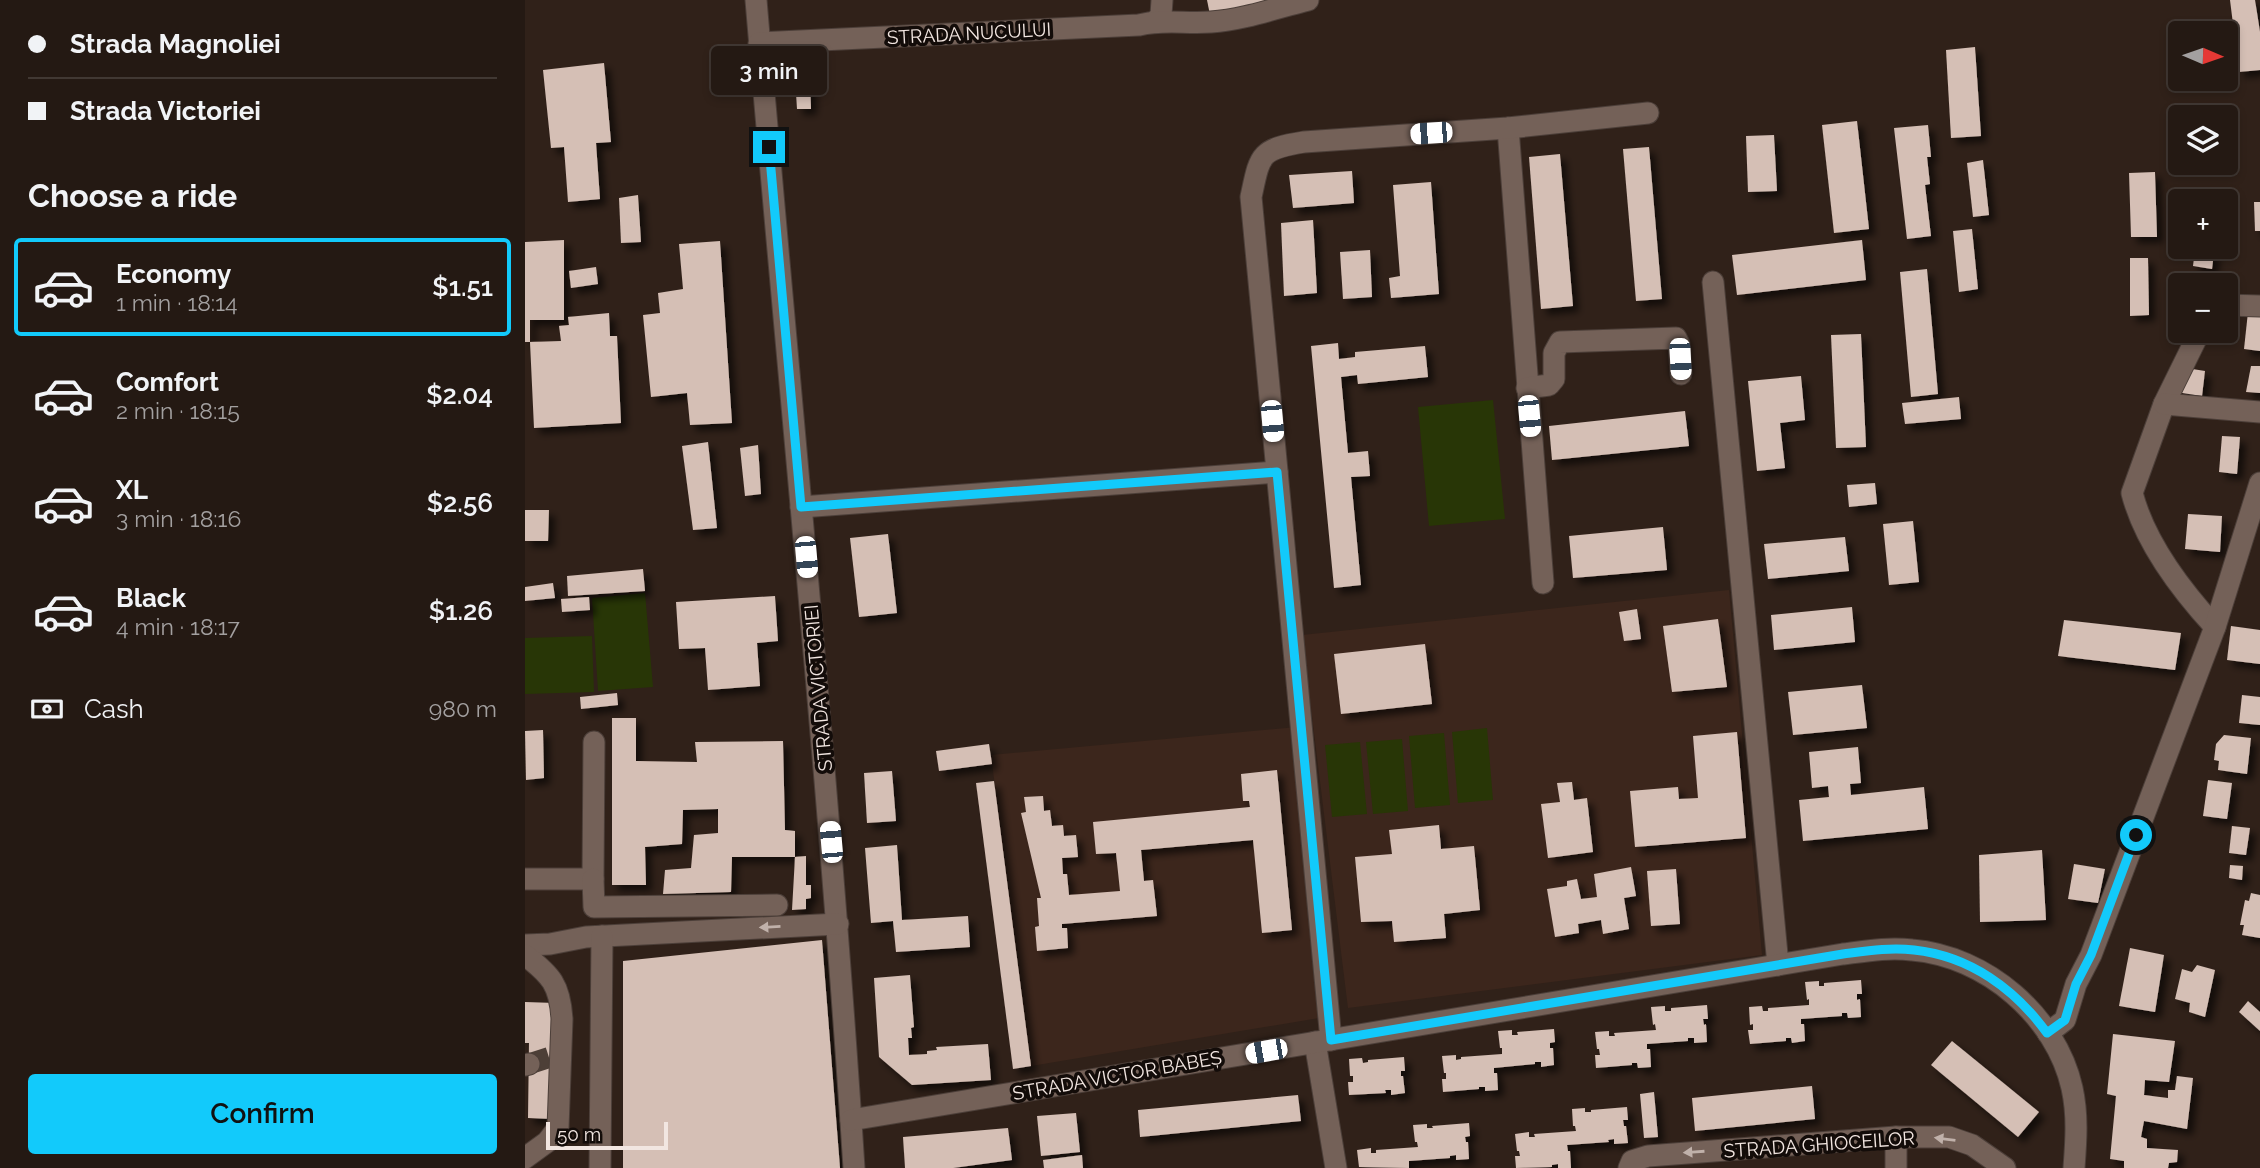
<!DOCTYPE html>
<meta charset="utf-8">
<style>
:root{--surface:#241913;--page:#2c221c;--text:#f1f3f6;--muted:#a3a0a0;--line:#413833;--accent:#12cafb}
body{margin:0;font-family:Raleway,sans-serif;background:var(--page);color:var(--text);height:100vh;display:flex;flex-direction:column;font-size:26px;white-space:nowrap}
*{box-sizing:border-box;margin:0}
p{font-size:23px;color:var(--muted)}
.icon{flex:none;width:38px;height:38px;fill:none;stroke:currentColor;stroke-width:2;stroke-linecap:round;stroke-linejoin:round}
.map{position:relative;flex:1;overflow:hidden}
.details{display:flex;flex-direction:column;background:var(--surface);width:525px}
.details>*{flex:none}
.banner{display:grid;align-content:center;height:154px;padding:0 28px;background:var(--surface)}
.needle{width:46px;rotate:92deg}
.tools{position:absolute;left:1643px;top:21px;display:grid;gap:14px}
.tools a{display:grid;place-items:center;width:70px;height:70px;border-radius:7px;background:var(--surface);box-shadow:0 4px 10px #0003,0 0 0 2px var(--line);font-size:35px}
.scale{position:absolute;left:21px;bottom:18px;width:122px;box-sizing:border-box;padding-left:7px;border:4px solid #f2e6e1;border-top:0;font-size:19px;line-height:24px;white-space:nowrap;color:#f2e6e1;-webkit-text-stroke:5px #130c09;paint-order:stroke}
.end{position:absolute;width:32px;height:32px;margin:-16px;border:9px solid #12cafb;background:#111;box-shadow:0 0 0 4px #111}
.from{border-radius:50%}
.bubble{position:absolute;height:49px;border-radius:7px;background:var(--surface);box-shadow:0 4px 10px #0003,0 0 0 2px var(--line);font-size:23px;font-weight:600;line-height:49px;text-align:center}
.car{position:absolute;width:21px;height:42px;margin:-21px -10px;border-radius:9px;box-shadow:0 0 5px 2px #0007;background:linear-gradient(#fff 24%,#345 0 40%,#fff 0 76%,#345 0 86%,#fff 0)}
.banner b{display:flex;align-items:center;gap:24px;height:66px;font-size:26px}
.banner b+b{border-top:2px solid var(--line)}
.banner i{width:18px;height:18px;background:var(--text)}
ul{padding:0;list-style:none}
li{display:flex;align-items:center;gap:21px;height:98px;margin:0 14px 10px;padding:0 14px;border:4px solid transparent;border-radius:7px}
li div{flex:1}
li b{display:block;font-size:26px}
li em{font-style:normal;font-weight:600}
li.on{border-color:var(--accent)}
li>.icon{width:63px;height:63px;stroke-width:1.5}
h2{padding:0 28px;font-size:32px;line-height:84px}
.pay{display:flex;align-items:center;gap:18px;height:77px;padding:0 28px;font-size:26px}
.pay p{margin-inline-start:auto}
.button{display:flex;gap:14px;margin-top:auto;padding:14px 28px}
.button a{flex:1;height:80px;border-radius:7px;background:var(--accent);color:#111;font-size:28px;font-weight:600;line-height:80px;text-align:center}
main{display:flex;flex:1;min-height:0}
.map>svg:first-child{display:block}
.built{fill:#3c261c}
.green{fill:#283606}
.building{fill:#d5bfb5;filter:url(#shadow)}
.lines{fill:none;stroke-linecap:round;stroke-linejoin:round}
.minor-tunnel{stroke:#4d3f37;stroke-width:21;stroke-dasharray:21 10;stroke-linecap:butt}
.minor-casing{stroke:#4c3f39;stroke-width:23}
.minor{stroke:#746158;stroke-width:21}
.oneway{fill:#c0b1aa}
.route{stroke:#12cafb;stroke-width:9}
.labels{text-anchor:middle;stroke-width:7;stroke-linejoin:round;paint-order:stroke}
.street-label{font-size:19px;fill:#f2e6e1;stroke:#130c09}
</style>
<main>
<section class="details">
<div class="banner">
<b><i class="from"></i>Strada Magnoliei</b>
<b><i></i>Strada Victoriei</b>
</div>
<h2>Choose a ride</h2>
<ul>
<li class="on"><svg class="icon" aria-label="car" viewBox="0 0 24 24"><path d="M5 17H2v-5l4-1 3-4h7l3 4 3 1v5h-3M9 17h6M6 11h13"/><circle cx="7" cy="17" r="2"/><circle cx="17" cy="17" r="2"/></svg><div><b>Economy</b><p>1 min · 18:14</p></div><em>$1.51</em></li>
<li><svg class="icon" aria-label="car" viewBox="0 0 24 24"><path d="M5 17H2v-5l4-1 3-4h7l3 4 3 1v5h-3M9 17h6M6 11h13"/><circle cx="7" cy="17" r="2"/><circle cx="17" cy="17" r="2"/></svg><div><b>Comfort</b><p>2 min · 18:15</p></div><em>$2.04</em></li>
<li><svg class="icon" aria-label="car" viewBox="0 0 24 24"><path d="M5 17H2v-5l4-1 3-4h7l3 4 3 1v5h-3M9 17h6M6 11h13"/><circle cx="7" cy="17" r="2"/><circle cx="17" cy="17" r="2"/></svg><div><b>XL</b><p>3 min · 18:16</p></div><em>$2.56</em></li>
<li><svg class="icon" aria-label="car" viewBox="0 0 24 24"><path d="M5 17H2v-5l4-1 3-4h7l3 4 3 1v5h-3M9 17h6M6 11h13"/><circle cx="7" cy="17" r="2"/><circle cx="17" cy="17" r="2"/></svg><div><b>Black</b><p>4 min · 18:17</p></div><em>$1.26</em></li>
</ul>
<div class="pay"><svg class="icon" aria-label="cash" viewBox="0 0 24 24"><path d="M3 7h18v10H3z"/><circle cx="12" cy="12" r="2"/></svg>Cash<p>980 m</p></div>
<div class="button"><a>Confirm</a></div>
</section>
<div class="map">
<svg width="1735" height="1168" viewBox="0 0 1735 1168">
<defs>
<filter id="shadow"><feDropShadow dx="6" dy="6" stdDeviation="3.5" flood-color="#0009"/></filter>
</defs>
<rect width="100%" height="100%" fill="#302119"/>
<g class="built">
<polygon points="1204,590 1237,955 823,1008 777,635"/>
<polygon points="783,726 812,1015 506,1066 466,755"/>
</g>
<g class="green">
<polygon points="968,400 980,519 904,526 893,407"/>
<polygon points="120,593 128,687 73,691 67,598"/>
<polygon points="67,636 69,692 0,694 0,638"/>
<polygon points="962,728 968,800 933,803 927,732"/>
<polygon points="919,733 925,805 890,808 884,736"/>
<polygon points="877,739 883,811 848,814 841,742"/>
<polygon points="835,742 842,814 807,817 800,745"/>
</g>
<g class="building">
<polygon points="682,0 750,0 685,15"/>
<polygon points="1705,0 1730,0 1735,32 1735,70 1714,72"/>
<polygon points="1450,47 1456,136 1426,138 1421,50"/>
<polygon points="79,63 86,142 71,143 75,199 43,202 39,147 26,148 18,70"/>
<polygon points="285,75 286,109 272,109 270,77"/>
<polygon points="1332,121 1344,229 1309,233 1297,125"/>
<polygon points="1403,125 1406,157 1402,157 1405,184 1400,185 1406,236 1382,239 1369,128"/>
<polygon points="1249,135 1252,191 1223,192 1221,136"/>
<polygon points="1124,147 1137,299 1111,301 1098,149"/>
<polygon points="1035,154 1048,306 1016,309 1004,157"/>
<polygon points="1458,160 1464,215 1448,217 1442,163"/>
<polygon points="827,171 829,203 768,208 764,175"/>
<polygon points="1630,172 1632,237 1606,237 1604,173"/>
<polygon points="906,182 914,294 866,298 864,278 875,276 868,185"/>
<polygon points="113,195 116,242 96,243 94,198"/>
<polygon points="1729,202 1735,202 1735,231 1730,231"/>
<polygon points="788,220 792,293 759,296 756,223"/>
<polygon points="1447,229 1453,289 1434,292 1428,231"/>
<polygon points="39,240 39,320 5,320 5,342 0,342 0,242"/>
<polygon points="1337,240 1341,280 1212,295 1207,255"/>
<polygon points="195,241 207,423 165,425 162,393 126,397 118,315 135,313 133,293 158,289 154,244"/>
<polygon points="845,250 847,297 818,299 815,252"/>
<polygon points="1670,250 1689,253 1687,269 1668,266"/>
<polygon points="1605,258 1623,258 1624,315 1605,316"/>
<polygon points="71,267 73,284 46,288 44,271"/>
<polygon points="1402,269 1413,394 1386,397 1375,272"/>
<polygon points="1723,312 1735,312 1735,351 1719,349"/>
<polygon points="84,313 85,336 92,336 96,423 9,428 5,342 36,341 34,326 44,325 43,317"/>
<polygon points="1336,334 1341,447 1311,448 1306,335"/>
<polygon points="813,343 814,359 830,357 830,352 900,346 903,377 833,384 832,375 816,377 823,453 843,451 845,476 826,477 836,585 809,588 786,346"/>
<polygon points="1726,366 1735,366 1735,393 1721,392"/>
<polygon points="1661,368 1680,371 1677,396 1651,392"/>
<polygon points="1276,376 1280,420 1255,423 1260,468 1232,471 1223,381"/>
<polygon points="1434,397 1436,419 1380,424 1377,403"/>
<polygon points="1160,411 1164,446 1027,460 1024,426"/>
<polygon points="1697,436 1715,437 1712,474 1694,472"/>
<polygon points="183,442 192,528 168,530 157,446"/>
<polygon points="233,445 236,494 220,496 215,448"/>
<polygon points="1350,483 1352,504 1324,507 1322,485"/>
<polygon points="0,510 24,510 23,541 0,541"/>
<polygon points="1663,514 1697,516 1695,552 1660,549"/>
<polygon points="1388,521 1394,582 1364,585 1358,524"/>
<polygon points="1138,527 1142,570 1048,578 1044,536"/>
<polygon points="363,534 372,613 334,617 325,538"/>
<polygon points="1320,537 1324,571 1243,579 1239,544"/>
<polygon points="118,569 120,591 43,596 42,576"/>
<polygon points="28,583 30,598 0,601 0,587"/>
<polygon points="250,596 253,641 232,643 235,686 183,690 180,648 154,649 151,602"/>
<polygon points="64,597 65,610 37,612 36,599"/>
<polygon points="1327,607 1330,642 1249,650 1246,615"/>
<polygon points="1112,609 1116,639 1099,641 1094,612"/>
<polygon points="1193,619 1202,687 1147,692 1138,626"/>
<polygon points="1539,620 1656,633 1650,670 1533,656"/>
<polygon points="1706,626 1735,630 1735,664 1702,660"/>
<polygon points="900,644 907,704 816,714 809,654"/>
<polygon points="1337,685 1342,728 1268,735 1263,692"/>
<polygon points="92,693 93,705 56,709 55,697"/>
<polygon points="1717,695 1735,697 1735,725 1714,723"/>
<polygon points="87,718 111,718 111,761 172,762 170,742 258,741 260,830 270,831 270,857 207,857 206,892 138,894 140,870 166,868 169,835 193,833 193,809 158,810 157,844 120,847 121,885 87,885"/>
<polygon points="18,730 19,778 1,780 0,731"/>
<polygon points="1212,732 1221,838 1110,847 1105,791 1153,787 1154,799 1173,798 1168,736"/>
<polygon points="1699,735 1726,738 1722,774 1693,770 1694,761 1689,760 1691,744"/>
<polygon points="464,744 467,764 414,771 411,751"/>
<polygon points="1333,747 1336,783 1325,784 1326,795 1399,787 1403,829 1278,841 1274,800 1304,797 1303,786 1287,788 1284,752"/>
<polygon points="752,770 767,930 737,933 728,840 616,850 619,881 628,880 632,916 537,924 537,928 542,928 543,948 512,951 510,927 514,926 512,898 516,898 496,813 501,812 499,797 518,796 519,811 525,810 527,826 538,825 539,836 551,835 553,857 537,858 538,874 542,874 544,895 595,891 591,853 571,854 568,822 725,807 724,801 718,801 716,774"/>
<polygon points="367,771 371,821 342,823 339,773"/>
<polygon points="1683,780 1707,783 1702,819 1678,816"/>
<polygon points="469,781 506,1066 488,1069 451,783"/>
<polygon points="1047,782 1049,800 1062,798 1068,852 1023,858 1016,804 1035,802 1032,783"/>
<polygon points="914,825 916,849 949,846 955,910 919,914 921,938 869,942 867,921 836,922 830,857 867,854 864,830"/>
<polygon points="1707,826 1725,828 1721,855 1704,853"/>
<polygon points="372,845 377,920 443,916 445,947 371,952 368,921 346,923 340,848"/>
<polygon points="1517,850 1521,920 1455,922 1454,855"/>
<polygon points="281,856 281,885 286,885 286,898 281,899 281,909 267,910 270,857"/>
<polygon points="1549,864 1580,869 1573,903 1543,899"/>
<polygon points="1705,865 1718,866 1717,880 1704,878"/>
<polygon points="1106,867 1111,896 1099,898 1104,929 1078,934 1076,920 1053,924 1054,933 1030,937 1022,889 1042,886 1042,881 1052,879 1056,899 1072,897 1069,874"/>
<polygon points="1151,869 1155,924 1126,926 1122,871"/>
<polygon points="1726,893 1735,895 1735,938 1717,935 1719,925 1715,925 1720,900 1724,901"/>
<polygon points="297,940 315,1168 98,1168 98,961"/>
<polygon points="1605,948 1639,955 1630,1012 1594,1006"/>
<polygon points="1672,965 1690,970 1680,1017 1664,1012 1665,1003 1650,999 1657,969 1667,972"/>
<polygon points="385,975 389,1027 386,1028 387,1038 383,1038 384,1055 402,1054 402,1051 412,1050 411,1047 463,1044 466,1080 387,1085 354,1057 349,978"/>
<polygon points="1336,980 1337,994 1332,994 1332,1000 1335,999 1336,1017 1323,1018 1322,1013 1317,1013 1317,1016 1276,1019 1276,1024 1279,1024 1280,1041 1267,1043 1266,1038 1261,1038 1261,1041 1225,1044 1223,1030 1228,1030 1228,1024 1225,1025 1224,1007 1237,1006 1238,1011 1243,1011 1243,1008 1284,1005 1284,999 1282,1000 1280,982 1294,981 1294,986 1299,986 1299,983"/>
<polygon points="1723,1001 1735,1012 1735,1031 1714,1012"/>
<polygon points="0,1002 30,1003 28,1119 3,1118 4,1043 0,1043"/>
<polygon points="1182,1005 1183,1019 1178,1019 1179,1025 1181,1024 1182,1042 1169,1043 1169,1038 1163,1038 1163,1041 1122,1044 1122,1049 1125,1049 1126,1067 1113,1068 1112,1063 1107,1063 1107,1065 1071,1068 1070,1055 1075,1055 1074,1049 1072,1049 1070,1032 1084,1031 1084,1036 1090,1036 1089,1033 1131,1030 1130,1024 1128,1025 1126,1007 1140,1006 1140,1011 1146,1011 1146,1008"/>
<polygon points="1029,1029 1030,1042 1025,1043 1025,1048 1028,1048 1029,1065 1016,1067 1016,1062 1010,1062 1010,1064 969,1068 969,1073 972,1073 973,1090 960,1091 960,1087 954,1087 954,1089 918,1092 917,1079 921,1079 921,1073 919,1073 917,1056 931,1055 931,1060 936,1059 936,1057 977,1054 977,1048 975,1048 973,1031 987,1030 987,1035 993,1035 992,1032"/>
<polygon points="1588,1034 1650,1041 1644,1082 1620,1080 1619,1095 1643,1098 1643,1090 1650,1090 1652,1076 1668,1078 1662,1129 1619,1121 1616,1137 1622,1139 1622,1148 1653,1150 1652,1162 1644,1163 1643,1168 1599,1168 1599,1161 1585,1159 1591,1096 1582,1094"/>
<polygon points="1427,1041 1514,1112 1493,1137 1406,1065"/>
<polygon points="879,1057 880,1071 876,1071 876,1076 878,1076 880,1093 866,1095 866,1090 860,1090 861,1093 824,1095 823,1082 828,1082 828,1076 825,1076 824,1059 837,1058 838,1063 843,1062 843,1060"/>
<polygon points="1287,1086 1290,1119 1170,1131 1167,1098"/>
<polygon points="1129,1092 1133,1137 1119,1138 1115,1094"/>
<polygon points="773,1095 776,1121 615,1137 613,1110"/>
<polygon points="1102,1107 1103,1120 1098,1120 1099,1126 1101,1126 1103,1143 1089,1144 1089,1139 1083,1140 1084,1142 1042,1145 1043,1151 1045,1151 1046,1168 1033,1168 1033,1164 1027,1165 1027,1167 991,1168 990,1156 995,1156 994,1151 992,1151 990,1134 1004,1132 1004,1137 1010,1137 1009,1134 1051,1131 1050,1126 1048,1126 1047,1109 1060,1108 1060,1112 1066,1112 1066,1110"/>
<polygon points="551,1113 555,1152 516,1156 512,1116"/>
<polygon points="944,1123 945,1136 940,1137 941,1142 943,1142 944,1159 931,1160 931,1155 925,1156 925,1158 884,1161 884,1168 834,1167 832,1150 846,1148 846,1153 851,1153 851,1150 893,1147 892,1142 890,1142 888,1125 902,1124 902,1128 908,1128 907,1126"/>
<polygon points="483,1128 487,1160 428,1168 380,1168 378,1137"/>
<polygon points="557,1155 558,1168 519,1168 518,1160"/>
</g>
<g class="lines">
<polyline class="minor-tunnel" points="4,1064 29,1056"/>
<defs>
<g id="minor">
<path d="M 231,0 C 264,389 304,778 329,1168"/>
<polyline points="631,21 636,15 637,0"/>
<path d="M 234,43 L 614,25 C 638,19 661,24 686,22 C 718,20 751,8 783,0"/>
<polyline points="983,128 1018,583"/>
<polyline points="1188,282 1253,965"/>
<polyline points="1701,305 1735,306"/>
<path d="M 1675,331 L 1639,404 L 1607,493 C 1620,543 1656,590 1690,627"/>
<polyline points="1002,388 1024,385 1029,379 1029,353 1035,342 1151,338 1154,344 1156,374"/>
<polyline points="1639,404 1735,412"/>
<polyline points="276,507 752,472"/>
<polyline points="0,879 68,879 69,742"/>
<polyline points="68,879 69,907 252,905"/>
<polyline points="0,945 25,944 61,937 313,924"/>
<path d="M 0,955 C 26,975 35,985 37,1019 L 33,1128 L 22,1142 L 0,1158"/>
<polyline points="1523,1033 1540,1020 1551,984 1566,955 1690,627 1735,483"/>
<path d="M 806,1040 L 726,197 C 735,155 734,149 779,142 L 983,128 L 1123,113"/>
<polyline points="790,1042 811,1168"/>
<polyline points="0,1065 4,1064"/>
<path d="M 326,1120 L 1318,954 C 1341,951 1364,947 1387,950 C 1461,956 1531,1016 1547,1088 C 1553,1115 1551,1141 1549,1168"/>
<polyline points="75,1168 77,936"/>
<polyline points="1104,1168 1107,1161 1123,1156 1371,1137 1424,1137 1447,1145 1480,1168"/>
<polyline points="1371,1168 1371,1137"/>
</g>
</defs>
<use href="#minor" class="minor-casing"/>
<use href="#minor" class="minor"/>
</g>
<defs><path id="oneway-solid" d="M-6-.8H1V-3.2L6.5 0L1 3.2V.8H-6Z" transform="scale(1.75)"/></defs>
<g class="oneway">
<use href="#oneway-solid" transform="translate(245 927) rotate(177)"/>
<use href="#oneway-solid" transform="translate(1420 1139) rotate(-173)"/>
<use href="#oneway-solid" transform="translate(1169 1152) rotate(176)"/>
</g>
<g class="lines">
<path class="route" d="M 244,147 L 276,507 L 752,472 L 806,1040 L 1318,954 C 1341,951 1365,947 1389,950 C 1445,956 1490,989 1522,1033 L 1540,1020 L 1551,984 L 1566,955 L 1611,835"/>
</g>
<g class="labels">
<g class="street-label">
<text transform="translate(444 33) rotate(-3)" y="7">STRADA NUCULUI</text>
<text transform="translate(293 688) rotate(-95)" y="7">STRADA VICTORIEI</text>
<text transform="translate(592 1075) rotate(-10)" y="7">STRADA VICTOR BABEȘ</text>
<text transform="translate(1294 1144) rotate(-4)" y="7">STRADA GHIOCEILOR</text>
</g>
</g>
</svg>
<div class="tools">
<a><svg class="needle" viewBox="-14 -14 28 28"><path d="M0-13l5 13h-10z" fill="#e53935"/><path d="M0 13l5-13h-10z" fill="#a3a0a0"/></svg></a>
<a><svg class="icon" aria-label="layers" viewBox="0 0 24 24"><path d="M12 4l9 5-9 5-9-5zM3 14l9 5 9-5"/></svg></a>
<a>+</a>
<a>−</a>
</div>
<div class="scale">50 m</div>
<i class="end from" style="left:1611px;top:835px"></i>
<i class="end" style="left:244px;top:147px"></i>
<div class="bubble" style="left:186px;top:46px;width:116px">3 min</div>
<i class="car" style="left:906px;top:133px;rotate:266deg"></i>
<i class="car" style="left:1155px;top:359px;rotate:177deg"></i>
<i class="car" style="left:1004px;top:416px;rotate:175deg"></i>
<i class="car" style="left:747px;top:421px;rotate:175deg"></i>
<i class="car" style="left:281px;top:557px;rotate:175deg"></i>
<i class="car" style="left:306px;top:842px;rotate:355deg"></i>
<i class="car" style="left:741px;top:1051px;rotate:260deg"></i>
</div>
</main>
